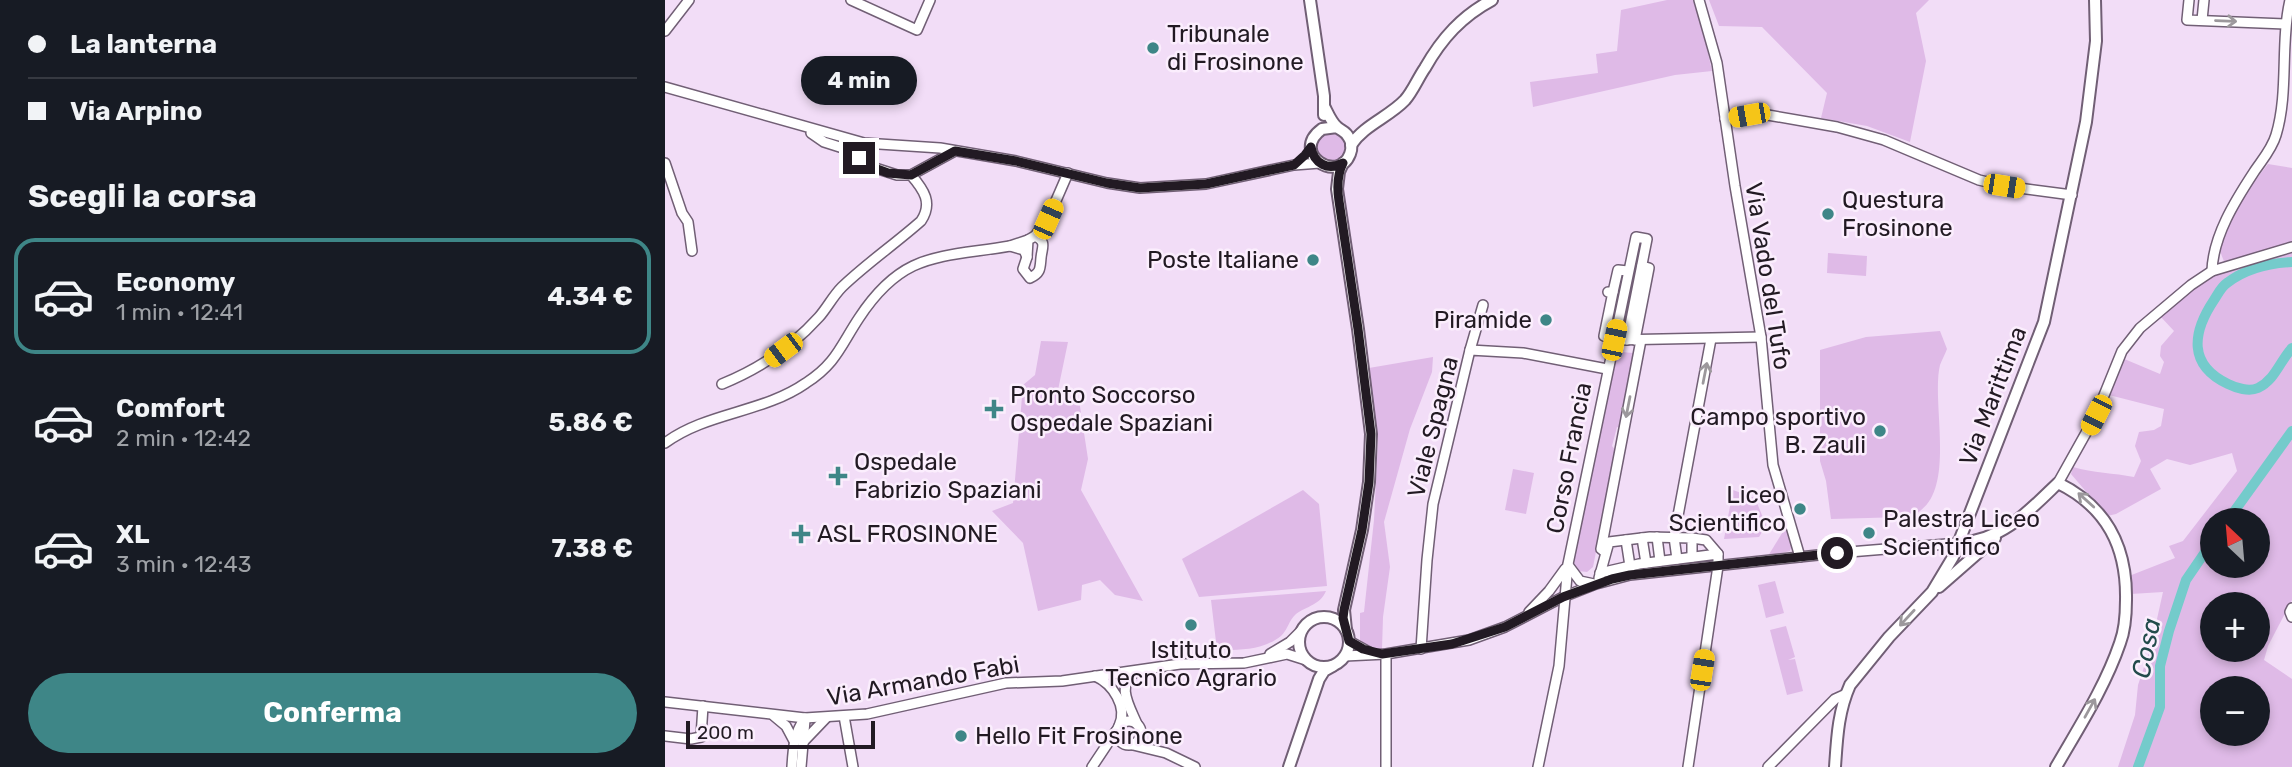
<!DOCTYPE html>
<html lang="it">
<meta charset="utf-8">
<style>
:root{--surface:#171b24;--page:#20242c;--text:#f1f3f6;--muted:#9ea1a6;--line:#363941;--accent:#3e8687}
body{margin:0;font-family:Rubik,sans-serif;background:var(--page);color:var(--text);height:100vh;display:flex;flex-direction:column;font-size:26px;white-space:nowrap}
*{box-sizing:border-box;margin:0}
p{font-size:23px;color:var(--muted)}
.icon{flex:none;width:38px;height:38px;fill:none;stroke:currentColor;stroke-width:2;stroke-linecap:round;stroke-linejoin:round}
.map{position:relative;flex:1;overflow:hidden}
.side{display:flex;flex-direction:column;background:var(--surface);width:665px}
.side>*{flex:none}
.hud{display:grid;align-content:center;height:154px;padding:0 28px;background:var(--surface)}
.needle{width:46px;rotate:334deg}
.buttons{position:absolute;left:1535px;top:508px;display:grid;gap:14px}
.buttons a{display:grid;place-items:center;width:70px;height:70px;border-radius:50%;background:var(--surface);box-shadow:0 4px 10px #0003;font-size:35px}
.scale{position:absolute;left:21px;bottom:18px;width:189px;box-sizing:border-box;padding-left:7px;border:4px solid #221a23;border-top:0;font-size:19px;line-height:24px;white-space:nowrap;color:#221a23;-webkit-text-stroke:5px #fbeefd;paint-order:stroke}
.end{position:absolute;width:32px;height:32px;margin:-16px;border:9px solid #221a23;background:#fff;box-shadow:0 0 0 4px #fff}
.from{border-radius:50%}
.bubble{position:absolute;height:49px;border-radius:24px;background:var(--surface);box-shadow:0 4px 10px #0003;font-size:23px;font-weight:700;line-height:49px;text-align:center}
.car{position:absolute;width:21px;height:42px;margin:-21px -10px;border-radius:9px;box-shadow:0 0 5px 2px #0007;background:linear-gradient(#f5c518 24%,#345 0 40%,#f5c518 0 76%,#345 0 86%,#f5c518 0)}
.hud b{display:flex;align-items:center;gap:24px;height:66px;font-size:26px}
.hud b+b{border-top:2px solid var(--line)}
.hud i{width:18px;height:18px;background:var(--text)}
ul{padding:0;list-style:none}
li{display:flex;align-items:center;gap:21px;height:116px;margin:0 14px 10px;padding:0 14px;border:4px solid transparent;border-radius:21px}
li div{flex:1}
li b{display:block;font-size:26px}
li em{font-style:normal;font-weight:700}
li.active{border-color:var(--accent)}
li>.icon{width:63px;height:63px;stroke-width:1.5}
h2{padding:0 28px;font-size:32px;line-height:84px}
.action{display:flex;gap:14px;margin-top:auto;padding:14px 28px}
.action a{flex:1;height:80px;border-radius:42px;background:var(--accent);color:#fff;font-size:28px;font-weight:700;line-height:80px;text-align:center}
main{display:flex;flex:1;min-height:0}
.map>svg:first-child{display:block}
.green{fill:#dfbae7;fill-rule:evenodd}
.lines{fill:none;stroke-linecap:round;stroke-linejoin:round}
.river{stroke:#74cbcb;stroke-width:10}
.minor-casing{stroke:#715f75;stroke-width:12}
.major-casing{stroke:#715f75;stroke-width:14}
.minor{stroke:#fff;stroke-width:9}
.major{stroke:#fff;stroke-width:10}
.oneway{stroke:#9c989c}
.route{stroke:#221a23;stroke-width:9}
.poi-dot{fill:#3e8687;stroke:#fbeefd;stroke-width:2.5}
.labels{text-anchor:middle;stroke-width:5;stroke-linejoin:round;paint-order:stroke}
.poi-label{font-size:24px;fill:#221a23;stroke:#fbeefd;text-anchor:start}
.street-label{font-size:24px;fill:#221a23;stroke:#fbeefd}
.water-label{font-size:26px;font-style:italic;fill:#234b4b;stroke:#fbeefd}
</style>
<main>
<section class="side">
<div class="hud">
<b><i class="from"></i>La lanterna</b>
<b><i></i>Via Arpino</b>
</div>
<h2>Scegli la corsa</h2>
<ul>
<li class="active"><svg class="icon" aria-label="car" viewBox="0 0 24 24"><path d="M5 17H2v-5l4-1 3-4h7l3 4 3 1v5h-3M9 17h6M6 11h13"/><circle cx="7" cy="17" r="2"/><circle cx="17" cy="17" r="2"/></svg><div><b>Economy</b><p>1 min · 12:41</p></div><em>4.34 €</em></li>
<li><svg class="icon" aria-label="car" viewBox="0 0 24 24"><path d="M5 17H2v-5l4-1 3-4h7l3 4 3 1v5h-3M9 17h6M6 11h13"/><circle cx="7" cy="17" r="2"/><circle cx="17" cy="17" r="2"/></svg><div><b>Comfort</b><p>2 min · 12:42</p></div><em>5.86 €</em></li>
<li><svg class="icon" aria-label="car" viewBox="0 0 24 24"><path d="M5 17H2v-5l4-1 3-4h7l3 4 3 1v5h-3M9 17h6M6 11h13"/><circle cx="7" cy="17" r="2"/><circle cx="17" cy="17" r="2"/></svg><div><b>XL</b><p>3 min · 12:43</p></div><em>7.38 €</em></li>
</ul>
<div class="action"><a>Conferma</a></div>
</section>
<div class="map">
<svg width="1627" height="767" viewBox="0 0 1627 767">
<rect width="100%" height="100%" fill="#f2ddf7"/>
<g class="green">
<polygon points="1002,0 1028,0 1039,35 1047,71 1010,75 868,107 865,82 933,73 931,54 952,51 956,10"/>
<polygon points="1044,0 1264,0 1251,13 1261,61 1245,142 1202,126 1156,118 1162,93 1097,27 1054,26"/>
<circle cx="666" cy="147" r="14"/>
<polygon points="1603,164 1627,168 1627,242 1560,264 1553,246 1573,202"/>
<polygon points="1163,253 1202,256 1201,276 1162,273"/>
<path d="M 1627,253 L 1627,600 L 1603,646 L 1599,660 L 1627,679 L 1627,767 L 1453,767 L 1470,715 L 1473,685 L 1486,646 L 1498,592 L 1466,594 L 1464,576 L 1510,558 L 1504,546 L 1518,541 L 1572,471 L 1567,453 L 1525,465 L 1502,459 L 1485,469 L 1496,489 L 1451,514 L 1442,516 L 1406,474 L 1408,467 C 1428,473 1449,473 1469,477 L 1476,461 L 1470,446 L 1474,432 L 1489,430 L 1496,426 L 1499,409 L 1444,395 L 1457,358 L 1495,374 L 1499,362 L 1495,356 L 1496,346 L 1509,331 L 1495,316 L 1543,277 L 1580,264 ZM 1547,520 L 1592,520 L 1592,565 L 1547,565 ZM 1547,604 L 1592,604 L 1592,649 L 1547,649 ZM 1547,688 L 1592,688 L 1592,733 L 1547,733 Z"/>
<path d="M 1275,331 L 1282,349 C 1280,354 1277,360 1275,365 C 1265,405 1297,508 1239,517 L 1166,519 L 1161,481 L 1155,461 L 1155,350 L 1201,337 Z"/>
<polygon points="376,341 403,342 393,390 414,400 423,459 416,490 478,601 450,595 435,580 417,585 416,600 373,611 358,543 327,511 348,503 358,385 370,375"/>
<polygon points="957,352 968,353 967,378 957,429 952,427 947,446 951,451 928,567 922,572 913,571 910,567 909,560 948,358"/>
<polygon points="768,357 767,372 745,429 719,522 725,567 718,617 717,649 705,649 695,640 695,613 699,612 709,520 713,440 704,368"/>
<polygon points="848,469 869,473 861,514 840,510"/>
<polygon points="638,490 654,504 662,586 534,597 517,559"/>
<polygon points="1068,490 1090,498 1101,525 1094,537 1059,539"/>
<polygon points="1122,525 1127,545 1125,551 1103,556"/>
<polygon points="1110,581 1119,613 1101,618 1093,585"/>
<path d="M 661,591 C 655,605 642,606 631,614 C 624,620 622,631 616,636 C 597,651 574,650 552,650 L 546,600 Z"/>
<polygon points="1121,626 1130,657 1123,660 1130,659 1138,691 1122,695 1105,630"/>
</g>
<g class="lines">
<g class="river">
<path d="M 1627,262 C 1605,263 1580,269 1562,283 C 1556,287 1553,294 1549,300 C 1527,333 1523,365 1563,384 C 1571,388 1584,392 1593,388 C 1610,380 1615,361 1627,348"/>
<polyline points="1563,520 1627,431"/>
<polyline points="1473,767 1495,707 1495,666 1504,631 1521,580 1547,542"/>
</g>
<defs>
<g id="minor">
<polyline points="186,0 252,30 265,0"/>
<polyline points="1034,0 1052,63 1070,186 1096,337 1108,465 1135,557"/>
<polyline points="1524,0 1522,20 1620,24"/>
<polyline points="1537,20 1539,0"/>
<polyline points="0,31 24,0"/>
<polyline points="0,87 199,143 275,148 351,161 442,183 475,188 541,184 629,165 655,163"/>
<polyline points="1060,119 1097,114 1172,127 1219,140 1314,180 1339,186 1407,195"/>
<polyline points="146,133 159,142 181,149 204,166 232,175 246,175 290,151"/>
<polyline points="0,163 17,213 23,222 27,251"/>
<path d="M 370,236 C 382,242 377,247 376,258 C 375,268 376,273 365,278 L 358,269 L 362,257 L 363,240 Z"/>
<polyline points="370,236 383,219 403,173"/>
<polyline points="362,257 359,250 345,246 363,240"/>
<path d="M 1547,271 C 1548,236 1570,201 1589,172 C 1597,160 1607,149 1611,135 C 1624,92 1615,44 1625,0"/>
<polyline points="943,292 948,292 939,336 949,340 1096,337"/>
<polyline points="948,292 953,270 963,271"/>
<polyline points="970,340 984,268 977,266"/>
<polyline points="805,350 818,305"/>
<path d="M 57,384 C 94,369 127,347 154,317 C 162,308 168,296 177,287 C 202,263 230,244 256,221 C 268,203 259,190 246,175"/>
<path d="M 0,443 C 42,412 98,413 141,383 C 171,364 176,345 194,318 C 238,251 274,258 345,246"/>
<polyline points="1393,483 1431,415 1457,351 1475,328 1526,285 1547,271 1627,247"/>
<polyline points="992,537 995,561"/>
<polyline points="977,538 981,563"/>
<polyline points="1027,538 1041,540 1053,554"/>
<polyline points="961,540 965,566"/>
<polyline points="940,552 936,549 938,539 976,340"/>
<polyline points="1012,559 1009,537 1046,339"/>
<polyline points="903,565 915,581 929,584"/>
<polyline points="935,573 974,564 1053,554 1053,566 1023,767"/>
<polyline points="934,578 944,542 985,537 1027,538 1027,557"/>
<polyline points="1627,608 1625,612 1627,617"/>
<polyline points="864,612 884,591 900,569"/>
<polyline points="684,641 704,652"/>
<polyline points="756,649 762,560 768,504 805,350 858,353 942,369"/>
<polyline points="605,654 625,642 638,629"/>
<polyline points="721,654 721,767"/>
<polyline points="680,656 721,654 804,640 840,627 898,597 931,584 965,575 1172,553 1294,543"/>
<path d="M 430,676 C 448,684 463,707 454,726"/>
<polyline points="0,702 140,718 202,714 341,683 397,681 515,664 579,663 622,654 641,660"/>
<polyline points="109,716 121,726 129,741"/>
<polyline points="179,716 188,767"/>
<circle cx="464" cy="733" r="12"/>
<path d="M 472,724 C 464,705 450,684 472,671"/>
<polyline points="0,736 26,739 36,737 38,706"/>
<polyline points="139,741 161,718"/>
<polyline points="468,745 501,753 530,767"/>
<path d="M 127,767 C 128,749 129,733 140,718"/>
<polyline points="136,767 140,720"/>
<polyline points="427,767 451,731"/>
<polyline points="873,767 894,666 903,564 971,237 982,239 962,340"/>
<polyline points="1103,767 1170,699 1181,694"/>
</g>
<g id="major">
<polyline points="645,0 659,96 659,115"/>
<path d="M 660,108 C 663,114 667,123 672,127 C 676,131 681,131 684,138 C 687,142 687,149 685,154 C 673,185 624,153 657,129 L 672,127"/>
<path d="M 686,145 C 699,125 724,117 740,100 C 748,91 753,78 760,68 C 777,38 797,16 827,0"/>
<polyline points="678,163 674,172 672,189 693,329 706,434 704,482 697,530 679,610 681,630"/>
<path d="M 1294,543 C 1337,541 1365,510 1393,483 C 1442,507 1462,547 1461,600 C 1461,614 1460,630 1455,643 C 1440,687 1414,727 1391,767"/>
<polyline points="1274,587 1330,538"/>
<circle cx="659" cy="642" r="25"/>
<polyline points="624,767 654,679 659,671 668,666"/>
<path d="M 1170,767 C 1172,738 1173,712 1185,685 L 1224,637 L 1267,592 L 1288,557 L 1379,322 L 1421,122 L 1431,41 L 1430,0"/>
</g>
</defs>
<use href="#minor" class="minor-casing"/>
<use href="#major" class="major-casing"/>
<use href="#minor" class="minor"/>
<use href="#major" class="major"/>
</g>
<defs><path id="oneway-shaft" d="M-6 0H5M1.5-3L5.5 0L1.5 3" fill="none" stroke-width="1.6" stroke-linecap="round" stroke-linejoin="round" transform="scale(1.75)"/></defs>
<g class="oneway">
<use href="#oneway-shaft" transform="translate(1561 21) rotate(2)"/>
<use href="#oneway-shaft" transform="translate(1040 373) rotate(-79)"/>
<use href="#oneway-shaft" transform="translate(963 407) rotate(101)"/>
<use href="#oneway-shaft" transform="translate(1421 500) rotate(-138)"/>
<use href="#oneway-shaft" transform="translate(1242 618) rotate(133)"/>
<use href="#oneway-shaft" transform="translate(1425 708) rotate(-61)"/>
</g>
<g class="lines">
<path class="route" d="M 194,158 L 204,166 L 223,173 L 246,175 L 290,151 L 351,161 L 442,183 L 475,188 L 541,184 L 610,169 L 629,165 L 640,155 L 646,147 C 649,164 663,171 678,163 C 672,175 672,188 674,201 L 693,329 L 706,434 L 704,482 L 697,530 L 679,610 L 678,618 L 684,641 L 698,649 L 717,654 L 787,644 L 840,627 L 898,597 L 947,579 L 965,575 L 1172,553"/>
</g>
<g class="poi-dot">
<circle cx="488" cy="48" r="7"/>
<circle cx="1163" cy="214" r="7"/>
<circle cx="648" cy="260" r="7"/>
<circle cx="881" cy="320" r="7"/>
<path d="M325.5 398.5h7v7h7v7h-7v7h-7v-7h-7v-7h7z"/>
<circle cx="1215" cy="431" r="7"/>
<path d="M169.5 465.5h7v7h7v7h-7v7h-7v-7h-7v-7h7z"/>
<circle cx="1135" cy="509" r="7"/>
<circle cx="1204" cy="533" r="7"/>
<path d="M132.5 523.5h7v7h7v7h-7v7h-7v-7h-7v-7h7z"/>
<circle cx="526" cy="625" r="7"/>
<circle cx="296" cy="736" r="7"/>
</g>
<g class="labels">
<g class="poi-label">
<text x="502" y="42">Tribunale<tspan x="502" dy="28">di Frosinone</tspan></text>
<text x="1177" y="208">Questura<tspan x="1177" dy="28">Frosinone</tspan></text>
<text x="634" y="268" text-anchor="end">Poste Italiane</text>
<text x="867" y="328" text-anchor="end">Piramide</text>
<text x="345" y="403">Pronto Soccorso<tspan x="345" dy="28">Ospedale Spaziani</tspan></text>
<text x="1201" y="425" text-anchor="end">Campo sportivo<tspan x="1201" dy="28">B. Zauli</tspan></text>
<text x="189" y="470">Ospedale<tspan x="189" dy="28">Fabrizio Spaziani</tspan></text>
<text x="1121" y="503" text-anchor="end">Liceo<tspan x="1121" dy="28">Scientifico</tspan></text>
<text x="1218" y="527">Palestra Liceo<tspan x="1218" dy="28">Scientifico</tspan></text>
<text x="152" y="542">ASL FROSINONE</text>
<text x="526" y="658" text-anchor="middle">Istituto<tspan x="526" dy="28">Tecnico Agrario</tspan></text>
<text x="310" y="744">Hello Fit Frosinone</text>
</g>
<g class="street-label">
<text transform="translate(1103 276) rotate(81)" y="8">Via Vado del Tufo</text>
<text transform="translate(1328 396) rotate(-69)" y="8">Via Marittima</text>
<text transform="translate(768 427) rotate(-76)" y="8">Viale Spagna</text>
<text transform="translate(904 458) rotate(-79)" y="8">Corso Francia</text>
<text transform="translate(258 681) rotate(-10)" y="8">Via Armando Fabi</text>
</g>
<g class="water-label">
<text transform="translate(1481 648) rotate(-79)" y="9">Cosa</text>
</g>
</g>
</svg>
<div class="buttons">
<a><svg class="needle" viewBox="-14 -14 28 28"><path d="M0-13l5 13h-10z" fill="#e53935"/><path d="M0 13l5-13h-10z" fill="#9ea1a6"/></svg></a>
<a>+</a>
<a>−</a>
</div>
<div class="scale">200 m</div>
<i class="end from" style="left:1172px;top:553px"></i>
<i class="end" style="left:194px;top:158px"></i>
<div class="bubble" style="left:136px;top:56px;width:116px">4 min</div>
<i class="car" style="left:1084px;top:115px;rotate:260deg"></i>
<i class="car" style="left:1339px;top:186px;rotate:99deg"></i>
<i class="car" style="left:383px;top:219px;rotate:24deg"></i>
<i class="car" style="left:949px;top:340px;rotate:12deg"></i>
<i class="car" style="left:118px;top:350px;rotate:233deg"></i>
<i class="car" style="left:1431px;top:415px;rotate:207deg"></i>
<i class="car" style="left:1037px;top:670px;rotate:9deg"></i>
</div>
</main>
